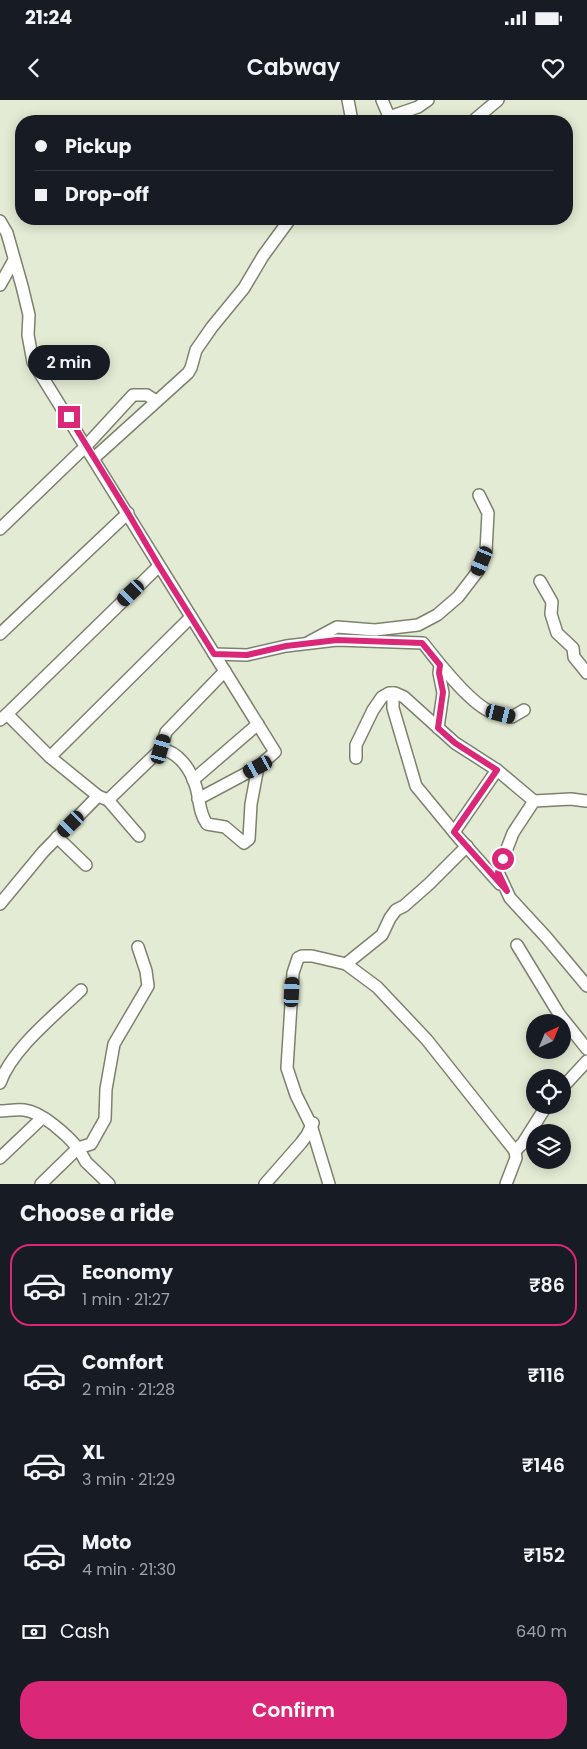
<!DOCTYPE html>
<meta charset="utf-8">
<style>
:root{--surface:#171b24;--page:#242831;--text:#f1f3f6;--muted:#9ea1a6;--line:#363941;--accent:#db2777}
body{margin:0;font-family:Poppins,sans-serif;background:var(--page);color:var(--text);height:100vh;display:flex;flex-direction:column;font-size:19px;white-space:nowrap}
*{box-sizing:border-box;margin:0}
p{font-size:16px;color:var(--muted)}
.icon{flex:none;width:28px;height:28px;fill:none;stroke:currentColor;stroke-width:2;stroke-linecap:round;stroke-linejoin:round}
.map{position:relative;height:1084px;overflow:hidden}
.panel{display:flex;flex-direction:column;background:var(--surface);flex:1}
.panel>*{flex:none}
.top-card{position:absolute;left:15px;top:15px;width:558px;height:110px;border-radius:20px;box-shadow:0 2px 12px #0003;display:grid;align-content:center;height:110px;padding:0 20px;background:var(--surface)}
.needle{width:32px;rotate:44deg}
.buttons{position:absolute;left:526px;top:914px;display:grid;gap:10px}
.buttons a{display:grid;place-items:center;width:45px;height:45px;border-radius:50%;background:var(--surface);box-shadow:0 2px 12px #0003;font-size:25px}
.end{position:absolute;width:22px;height:22px;margin:-11px;border:6px solid #db2777;background:#fff;box-shadow:0 0 0 2px #fff}
.from{border-radius:50%}
.bubble{position:absolute;height:35px;border-radius:18px;background:var(--surface);box-shadow:0 2px 12px #0003;font-size:16px;font-weight:600;line-height:35px;text-align:center}
.car{position:absolute;width:15px;height:30px;margin:-15px -8px;border-radius:6px;box-shadow:0 0 4px 1px #0007;background:linear-gradient(#222 24%,#8ab4d8 0 40%,#222 0 76%,#8ab4d8 0 86%,#222 0)}
.top-card b{display:flex;align-items:center;gap:18px;height:48px;font-size:19px}
.top-card b+b{border-top:1px solid var(--line)}
.top-card i{width:12px;height:12px;background:var(--text)}
ul{padding:0;list-style:none}
li{display:flex;align-items:center;gap:15px;height:82px;margin:0 10px 8px;padding:0 10px;border:2px solid transparent;border-radius:20px}
li div{flex:1}
li b{display:block;font-size:19px}
li em{font-style:normal;font-weight:600}
li.selected{border-color:var(--accent)}
li>.icon{width:45px;height:45px;stroke-width:1.5}
h2{padding:0 20px;font-size:22px;line-height:60px}
.pay{display:flex;align-items:center;gap:12px;height:55px;padding:0 20px;font-size:19px}
.pay p{margin-inline-start:auto}
.cta{display:flex;gap:10px;margin-top:auto;padding:10px 20px}
.cta a{flex:1;height:58px;border-radius:20px;background:var(--accent);color:#fff;font-size:20px;font-weight:600;line-height:58px;text-align:center}
.status{display:flex;justify-content:space-between;align-items:center;height:35px;padding:0 25px;background:var(--surface);direction:ltr}
.status svg{height:14px;fill:currentColor}
header{display:flex;justify-content:space-between;align-items:center;height:65px;padding:0 20px;background:var(--surface);font-size:22px;font-weight:600}
.map>svg:first-child{display:block}
.lines{fill:none;stroke-linecap:round;stroke-linejoin:round}
.minor-casing{stroke:#7c826d;stroke-width:14}
.minor{stroke:#fff;stroke-width:11}
.route{stroke:#db2777;stroke-width:6}
</style>
<div class="status"><b>21:24</b><svg viewBox="0 0 49 12"><path d="M0 12V9h3v3zM5 12V6h3v6zM10 12V3h3v9zM15 12V0h3v12zM26 1h20v11H26zM47 4h2v5h-2z"/></svg></div>
<header><svg class="icon" aria-label="back" viewBox="0 0 24 24"><path d="M15 5l-7 7 7 7"/></svg>Cabway<svg class="icon" aria-label="heart" viewBox="0 0 24 24"><path d="M12 20l-8-8c-3-5 5-10 8-4 3-6 11-1 8 4z"/></svg></header>
<div class="map">
<svg width="587" height="1084" viewBox="0 0 587 1084">
<rect width="100%" height="100%" fill="#e4ebd4"/>
<g class="lines">
<defs>
<g id="minor">
<polyline points="348,0 352,21"/>
<polyline points="382,0 391,21"/>
<polyline points="389,17 418,7 428,0"/>
<polyline points="473,21 498,0"/>
<path d="M 0,121 L 7,133 L 22,186 L 29,215 L 28,235 L 33,262 L 275,652 L 258,667 L 251,704 L 249,739 L 244,743 L 225,727 L 207,724 C 199,713 200,701 196,687 C 191,670 179,652 161,649 L 108,700 L 98,696 L 50,657 L 7,614 L 0,620"/>
<polyline points="0,185 14,160"/>
<polyline points="94,358 188,273 191,268 196,250 212,227 244,188 263,156 290,119"/>
<polyline points="0,429 86,346 133,295 147,295 156,301"/>
<polyline points="540,481 552,502 551,514 557,533 573,548 574,557 587,573"/>
<polyline points="0,534 128,413"/>
<polyline points="309,542 337,527 375,530 418,525 437,515 458,497 478,471 486,451 488,413 479,395"/>
<path d="M 214,554 L 247,555 L 286,546 L 337,540 L 423,543 C 437,561 468,601 489,611 C 496,614 504,615 512,617 L 524,610"/>
<polyline points="393,593 393,608 416,686 458,737 500,784"/>
<polyline points="7,614 159,466"/>
<polyline points="438,628 443,593 439,573 440,565"/>
<polyline points="161,649 166,632 225,571"/>
<polyline points="50,657 191,517"/>
<polyline points="356,658 356,645 373,610 382,597 389,593 395,593 404,597 455,643 497,670 534,701"/>
<polyline points="193,680 258,624"/>
<polyline points="198,699 258,667"/>
<polyline points="108,700 139,736"/>
<polyline points="586,701 571,699 534,701 513,733 498,772 510,798 546,837 587,886"/>
<polyline points="454,732 497,670"/>
<polyline points="57,737 86,765"/>
<polyline points="0,804 43,752 98,696"/>
<polyline points="517,845 559,914 587,949"/>
<polyline points="346,864 382,835 390,818 396,810 404,806 429,784 467,746"/>
<path d="M 0,983 C 12,949 55,915 81,890"/>
<polyline points="562,988 587,961"/>
<path d="M 0,1011 C 7,1011 16,1009 24,1010 C 42,1012 66,1034 78,1048 L 91,1044 L 105,1019 L 106,989 L 114,944 L 148,886 L 146,871 L 138,847"/>
<polyline points="515,1051 523,1043 547,1005"/>
<polyline points="0,1058 42,1018"/>
<polyline points="41,1084 78,1048 86,1062 109,1084"/>
<polyline points="265,1084 301,1043 307,1035 313,1023"/>
<polyline points="329,1084 311,1025 296,995 287,968 293,873 298,858 302,856 312,856 346,864 377,887 427,940 515,1051 516,1058 506,1084"/>
</g>
</defs>
<use href="#minor" class="minor-casing"/>
<use href="#minor" class="minor"/>
</g>
<g class="lines">
<polyline class="route" points="69,317 128,413 159,466 214,554 247,555 286,546 337,540 422,543 440,565 439,573 443,592 438,628 455,643 497,670 454,732 507,791 498,772 503,759"/>
</g>
</svg>
<div class="buttons">
<a><svg class="needle" viewBox="-14 -14 28 28"><path d="M0-13l5 13h-10z" fill="#e53935"/><path d="M0 13l5-13h-10z" fill="#9ea1a6"/></svg></a>
<a><svg class="icon" aria-label="locate" viewBox="0 0 24 24"><circle cx="12" cy="12" r="6"/><path d="M12 2v4M12 18v4M2 12h4M18 12h4"/></svg></a>
<a><svg class="icon" aria-label="layers" viewBox="0 0 24 24"><path d="M12 4l9 5-9 5-9-5zM3 14l9 5 9-5"/></svg></a>
</div>
<i class="end from" style="left:503px;top:759px"></i>
<i class="end" style="left:69px;top:317px"></i>
<div class="bubble" style="left:28px;top:245px;width:82px">2 min</div>
<i class="car" style="left:482px;top:461px;rotate:203deg"></i>
<i class="car" style="left:131px;top:493px;rotate:226deg"></i>
<i class="car" style="left:501px;top:614px;rotate:104deg"></i>
<i class="car" style="left:161px;top:649px;rotate:16deg"></i>
<i class="car" style="left:258px;top:667px;rotate:242deg"></i>
<i class="car" style="left:71px;top:724px;rotate:225deg"></i>
<i class="car" style="left:292px;top:892px;rotate:3deg"></i>
<div class="top-card">
<b><i class="from"></i>Pickup</b>
<b><i></i>Drop-off</b>
</div>
</div>
<section class="panel">
<h2>Choose a ride</h2>
<ul>
<li class="selected"><svg class="icon" aria-label="car" viewBox="0 0 24 24"><path d="M5 17H2v-5l4-1 3-4h7l3 4 3 1v5h-3M9 17h6M6 11h13"/><circle cx="7" cy="17" r="2"/><circle cx="17" cy="17" r="2"/></svg><div><b>Economy</b><p>1 min · 21:27</p></div><em>₹86</em></li>
<li><svg class="icon" aria-label="car" viewBox="0 0 24 24"><path d="M5 17H2v-5l4-1 3-4h7l3 4 3 1v5h-3M9 17h6M6 11h13"/><circle cx="7" cy="17" r="2"/><circle cx="17" cy="17" r="2"/></svg><div><b>Comfort</b><p>2 min · 21:28</p></div><em>₹116</em></li>
<li><svg class="icon" aria-label="car" viewBox="0 0 24 24"><path d="M5 17H2v-5l4-1 3-4h7l3 4 3 1v5h-3M9 17h6M6 11h13"/><circle cx="7" cy="17" r="2"/><circle cx="17" cy="17" r="2"/></svg><div><b>XL</b><p>3 min · 21:29</p></div><em>₹146</em></li>
<li><svg class="icon" aria-label="car" viewBox="0 0 24 24"><path d="M5 17H2v-5l4-1 3-4h7l3 4 3 1v5h-3M9 17h6M6 11h13"/><circle cx="7" cy="17" r="2"/><circle cx="17" cy="17" r="2"/></svg><div><b>Moto</b><p>4 min · 21:30</p></div><em>₹152</em></li>
</ul>
<div class="pay"><svg class="icon" aria-label="cash" viewBox="0 0 24 24"><path d="M3 7h18v10H3z"/><circle cx="12" cy="12" r="2"/></svg>Cash<p>640 m</p></div>
<div class="cta"><a>Confirm</a></div>
</section>
